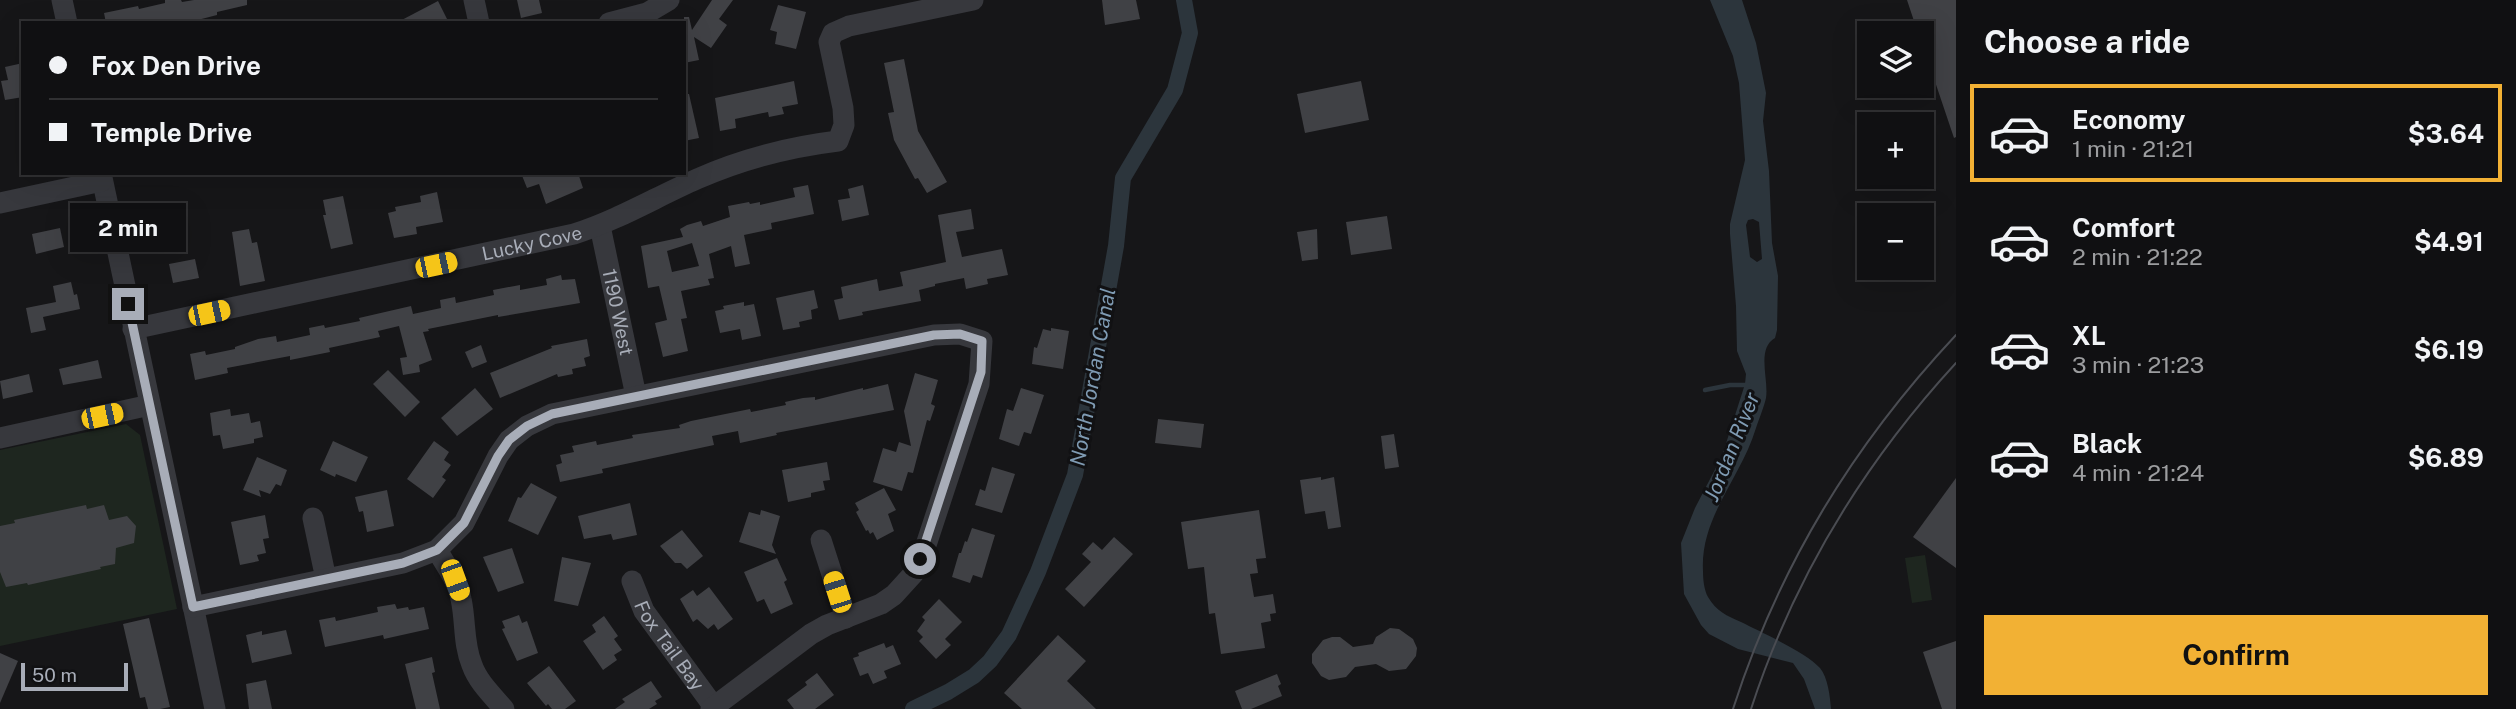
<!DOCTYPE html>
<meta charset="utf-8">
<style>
:root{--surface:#101012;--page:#1e1e20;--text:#f1f3f6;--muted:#9c9d9f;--line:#303032;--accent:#f2b134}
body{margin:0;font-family:"Public Sans",sans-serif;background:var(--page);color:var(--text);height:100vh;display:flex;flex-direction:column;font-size:26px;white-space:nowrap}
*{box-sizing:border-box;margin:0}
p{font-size:23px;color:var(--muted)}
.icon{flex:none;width:38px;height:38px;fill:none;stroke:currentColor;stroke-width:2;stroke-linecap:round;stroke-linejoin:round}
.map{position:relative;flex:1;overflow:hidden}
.side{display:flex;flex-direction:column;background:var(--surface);width:560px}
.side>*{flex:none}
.guide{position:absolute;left:21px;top:21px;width:665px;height:154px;border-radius:0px;box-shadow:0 7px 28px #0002,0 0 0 2px var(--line);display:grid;align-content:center;height:154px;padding:0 28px;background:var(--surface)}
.buttons{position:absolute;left:1857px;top:21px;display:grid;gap:14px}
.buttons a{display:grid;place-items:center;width:77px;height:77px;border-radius:0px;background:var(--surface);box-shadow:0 7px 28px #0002,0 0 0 2px var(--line);font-size:35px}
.scale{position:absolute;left:21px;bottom:18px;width:107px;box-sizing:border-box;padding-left:7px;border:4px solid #a8adb8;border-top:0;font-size:19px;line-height:24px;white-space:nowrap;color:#a8adb8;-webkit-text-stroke:5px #111113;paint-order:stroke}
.end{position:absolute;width:32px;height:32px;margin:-16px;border:9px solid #a8adb8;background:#111;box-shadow:0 0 0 4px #111}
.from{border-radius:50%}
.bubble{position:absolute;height:49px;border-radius:0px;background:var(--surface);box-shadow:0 7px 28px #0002,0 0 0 2px var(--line);font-size:23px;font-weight:700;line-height:49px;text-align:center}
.car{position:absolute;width:21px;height:42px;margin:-21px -10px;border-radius:9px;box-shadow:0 0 5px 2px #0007;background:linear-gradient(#f5c518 24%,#345 0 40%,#f5c518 0 76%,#345 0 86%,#f5c518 0)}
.guide b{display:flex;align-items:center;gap:24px;height:66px;font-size:26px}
.guide b+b{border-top:2px solid var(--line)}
.guide i{width:18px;height:18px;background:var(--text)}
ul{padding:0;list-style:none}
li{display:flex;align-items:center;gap:21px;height:98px;margin:0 14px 10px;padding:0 14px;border:4px solid transparent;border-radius:0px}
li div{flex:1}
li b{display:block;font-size:26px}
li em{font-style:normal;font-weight:700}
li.selected{border-color:var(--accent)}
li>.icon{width:63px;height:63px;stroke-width:1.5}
h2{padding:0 28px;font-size:32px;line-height:84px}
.cta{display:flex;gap:14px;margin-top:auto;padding:14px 28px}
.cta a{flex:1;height:80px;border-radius:0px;background:var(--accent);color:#111;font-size:28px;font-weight:700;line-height:80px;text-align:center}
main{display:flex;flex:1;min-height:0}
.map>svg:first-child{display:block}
.green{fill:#1e261f}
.water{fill:#2c353c;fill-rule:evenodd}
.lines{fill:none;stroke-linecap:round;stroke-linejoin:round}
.stream{stroke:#2c353c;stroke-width:4.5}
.canal{stroke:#2c353c;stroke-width:16}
.building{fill:#404145;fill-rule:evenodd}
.minor{stroke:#37383d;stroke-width:21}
.tram{stroke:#4a4c52;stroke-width:2}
.route{stroke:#a8adb8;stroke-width:9}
.labels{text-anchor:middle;stroke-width:6;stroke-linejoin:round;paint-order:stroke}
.street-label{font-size:19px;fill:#a8adb8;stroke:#111113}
.water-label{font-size:21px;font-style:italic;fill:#7f9bb3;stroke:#111113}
</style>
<main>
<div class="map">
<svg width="1956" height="709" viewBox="0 0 1956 709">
<rect width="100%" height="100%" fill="#161618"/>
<g class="green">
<polygon points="126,424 140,435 177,609 0,646 0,450"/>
<polygon points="1925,555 1932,600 1912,603 1905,558"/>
</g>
<path class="water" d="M 1710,0 L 1742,0 L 1756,43 L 1766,93 L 1763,121 L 1769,171 L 1772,243 L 1778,276 L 1777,330 L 1775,338 C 1756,349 1769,379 1766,398 C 1764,407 1759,419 1756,428 C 1741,478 1700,517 1703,571 C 1703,579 1704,590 1708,597 C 1716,611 1727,616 1741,622 C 1761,632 1807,653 1820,668 C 1828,678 1830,696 1831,709 L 1815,709 L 1804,679 L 1793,663 L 1738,649 L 1709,634 L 1701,625 L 1684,594 L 1681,543 L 1695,508 L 1722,456 L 1745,384 L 1746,374 L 1737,351 L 1736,306 L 1730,234 L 1730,224 L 1745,160 L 1744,147 L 1739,83 L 1733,56 ZM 1753,219 L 1759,222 L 1762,259 L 1757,262 L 1750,257 L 1746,225 L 1748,220 Z"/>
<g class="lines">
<polyline class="stream" points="1705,390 1730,385 1749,385"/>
<polyline class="canal" points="913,709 948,692 974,676 990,661 1009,635 1038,572 1075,475 1116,246 1123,178 1175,90 1190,33 1184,0"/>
</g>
<g class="building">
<polygon points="165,0 181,0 182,2 194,0 247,0 247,5 217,12 217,15 186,23 106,23 104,13 138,6 139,9 165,3"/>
<polygon points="517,0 539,0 542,13 521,18"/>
<polygon points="712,0 733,0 719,19 727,25 711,48 694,37 699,60 684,63 684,17 689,17 692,30"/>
<polygon points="1102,0 1136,0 1140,19 1105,25"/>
<polygon points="1907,0 1956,0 1956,137 1954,138 1922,43 1922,33 1918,33"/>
<polygon points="438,1 449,23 396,23"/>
<polygon points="778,5 806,12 796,49 775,44 777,32 770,30"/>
<polygon points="904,59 918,131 947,182 927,193 918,178 915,179 894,140 888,113 894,112 884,63"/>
<polygon points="23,63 23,97 5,100 1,81 8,80 5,67"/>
<polygon points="794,81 798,104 782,107 784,114 769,117 768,112 735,119 736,128 720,131 715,98"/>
<polygon points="1361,81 1369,120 1305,133 1297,94"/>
<polygon points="684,94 689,94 699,138 684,141"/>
<polygon points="521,173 578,173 583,188 546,204 539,184 527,188"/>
<path d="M 808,185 L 814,214 L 771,223 L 772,229 L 744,235 L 750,264 L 735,267 L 731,246 L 709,254 L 714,278 L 708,279 L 710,285 L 681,291 L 687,318 L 681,319 L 688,351 L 663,357 L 655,323 L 667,320 L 659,286 L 648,288 L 641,246 L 683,237 L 680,229 L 687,225 L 701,221 L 703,226 L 730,217 L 728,206 L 749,202 L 750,204 L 760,202 L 760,205 L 795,197 L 793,188 ZM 692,243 L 699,266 L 672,272 L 667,251 Z"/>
<polygon points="863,185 869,215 842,221 838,200 850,198 848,189"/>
<polygon points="437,192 443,222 416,227 417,234 394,238 388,213 396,211 395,207 421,202 420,196"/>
<polygon points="343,196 353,244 331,249 323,215 326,215 323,200"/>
<polygon points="971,209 974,229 956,232 962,257 1002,249 1008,275 987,279 988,284 966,289 964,278 935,284 935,286 919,290 921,301 862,312 863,315 839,320 834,300 843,298 841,287 877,279 879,291 903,286 900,272 946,262 938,215"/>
<polygon points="1387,216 1392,249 1351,255 1346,222"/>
<polygon points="60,228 64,247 36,254 32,234"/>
<polygon points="249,229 252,243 257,242 265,281 240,286 232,232"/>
<polygon points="1317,229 1318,259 1302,261 1297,232"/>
<polygon points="195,259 199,278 173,283 169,264"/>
<polygon points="561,275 562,280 575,279 580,303 498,317 498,315 428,329 429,331 423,332 432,360 419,365 420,372 403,375 400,358 407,357 399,326 378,331 380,337 329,348 330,352 290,360 290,356 227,368 228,373 195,380 190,354 205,351 206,355 235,349 235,347 258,339 276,336 277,342 310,335 309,328 324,325 325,328 360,321 359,318 411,306 413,314 441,308 440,300 455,297 456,303 494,295 493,290 520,285 520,290 547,285 546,279"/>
<polygon points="71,282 74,295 77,294 80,309 43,317 46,330 31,333 26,308 56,302 53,286"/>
<polygon points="814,290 818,308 811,310 812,319 799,322 800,327 783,330 776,298"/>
<polygon points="744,302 744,306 754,304 761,336 742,340 740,329 720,333 715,311 724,309 723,306"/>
<polygon points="1051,328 1069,331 1063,369 1032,364 1034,347 1037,348 1043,329 1051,331"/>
<polygon points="587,339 590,356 584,358 586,366 572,369 573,374 558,377 557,374 500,398 490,373 552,348 551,346"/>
<polygon points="481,345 487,362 472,368 465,352"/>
<polygon points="98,360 102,378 63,385 59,369"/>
<polygon points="388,370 420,402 405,417 373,384"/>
<polygon points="915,373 938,380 931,404 935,406 930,421 927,420 913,473 908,472 902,491 873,482 883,448 896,452 899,442 911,446 904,411"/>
<polygon points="29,374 33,392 3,399 0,381"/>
<polygon points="888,384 894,410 776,433 777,435 740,443 738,431 712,436 714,445 602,469 603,473 560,482 556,465 562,463 560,455 574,452 572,446 596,441 597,445 633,438 632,435 680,428 679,425 691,421 750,409 751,412 786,405 785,402 803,398 815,397 815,400 863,388 863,390"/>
<polygon points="475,388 493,409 457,436 441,418"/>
<polygon points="1021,388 1044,395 1031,434 1024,432 1019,446 999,439 1007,409 1013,411"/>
<polygon points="230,409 231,416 249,413 251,423 260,421 263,437 254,439 254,443 223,449 220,435 213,436 210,413"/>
<polygon points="1158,419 1204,424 1201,448 1155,443"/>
<polygon points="1394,434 1399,467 1385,469 1381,436"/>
<polygon points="333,441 368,457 356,482 336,474 335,477 320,470"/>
<polygon points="434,441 449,452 444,460 451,465 442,477 446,480 433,498 407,479"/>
<polygon points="257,457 287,470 281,486 276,484 270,494 259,490 261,497 243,490"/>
<polygon points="827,462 830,480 823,481 825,490 811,493 811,497 788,502 782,470"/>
<polygon points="992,467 1015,474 1002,513 975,505 980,489 985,491"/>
<polygon points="1321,477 1321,480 1334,477 1341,527 1328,529 1325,511 1305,514 1300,480"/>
<polygon points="1956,478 1956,568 1913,537"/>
<polygon points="531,483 557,497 538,535 508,521 518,497 521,498"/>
<polygon points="884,488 896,510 888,514 894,531 877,540 873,532 870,534 868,530 866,531 856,512 859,510 855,503"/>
<polygon points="387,490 394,526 367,532 363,511 359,512 355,497"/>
<polygon points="630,503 637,535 613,540 611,534 584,539 578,516"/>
<polygon points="86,505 87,509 104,505 109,520 127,516 136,526 134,543 116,548 115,564 100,567 101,569 28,585 27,583 6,587 0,572 0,526 15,523 14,520"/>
<polygon points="761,510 780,516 772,545 776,554 739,542 749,512 760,515"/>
<polygon points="1259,510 1266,558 1256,559 1258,573 1250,574 1254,597 1273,594 1276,613 1270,614 1271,621 1261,623 1265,648 1221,654 1215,613 1209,614 1204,567 1188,569 1181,522"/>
<polygon points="265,515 269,538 263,539 266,553 257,555 259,561 240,565 231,522"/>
<polygon points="972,528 995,535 982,578 973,575 970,583 952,577 959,553 961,553 965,541 967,542"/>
<polygon points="682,530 703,556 687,569 681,563 675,563 660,546"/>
<polygon points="1114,537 1133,554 1084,607 1065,589 1091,562 1082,554 1093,542 1102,550"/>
<polygon points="512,548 524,583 498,592 483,557"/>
<polygon points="562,557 591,563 578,606 554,601"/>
<polygon points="777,558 787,580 784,582 793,604 771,614 764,599 757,602 744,572"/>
<polygon points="709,587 733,619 718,630 714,624 708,629 697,619 693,622 680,599 693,590 697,596"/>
<polygon points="939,599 962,622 945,639 951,645 936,659 919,641 923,637 917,631 925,620 922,617"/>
<polygon points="395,604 397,609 408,607 409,610 424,607 429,629 384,639 383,635 325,647 319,620 335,617 336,621 378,612 377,607"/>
<polygon points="519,615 522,623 527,621 538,653 517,661 502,629 505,628 502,621"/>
<polygon points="604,616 618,636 614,639 622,650 614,655 617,660 603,670 583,641 596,632 592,625"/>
<polygon points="149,618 170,707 160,709 148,709 145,697 140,698 123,624"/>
<polygon points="1390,628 1399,629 1413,639 1417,648 1416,656 1406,669 1389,671 1376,664 1355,667 1346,677 1329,680 1321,676 1312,663 1312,654 1323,640 1332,637 1340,637 1353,647 1373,644 1376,637"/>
<polygon points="286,630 292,654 252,663 246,635 262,631 262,635"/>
<polygon points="1058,635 1086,661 1067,681 1096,709 1022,709 1004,693"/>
<polygon points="1956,641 1956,709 1942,709 1923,652"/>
<polygon points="884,643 886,648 893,645 901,664 884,671 887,678 873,684 868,673 860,676 853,658 859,656 858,653"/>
<polygon points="0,653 18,661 0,703"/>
<polygon points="432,657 435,672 432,673 440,709 416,709 405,664"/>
<polygon points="549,666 576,701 565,709 552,709 548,704 546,706 527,683"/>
<polygon points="817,673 834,695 815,709 794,709 787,700 807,685 805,682"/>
<polygon points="1277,674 1281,684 1278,686 1282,696 1251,709 1242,709 1235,691"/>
<polygon points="266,680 272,709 249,709 246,684"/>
<polygon points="651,681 662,697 655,701 657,704 649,709 615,709 625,702 622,699"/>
</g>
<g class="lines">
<g class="minor">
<polyline points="62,0 67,23"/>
<polyline points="474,0 479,23"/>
<polyline points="609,23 647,13 669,0"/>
<polyline points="101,173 215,709"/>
<polyline points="0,203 102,181"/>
<path id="s1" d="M 600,226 L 636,396"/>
<path id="s2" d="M 133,329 L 574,234 C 618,220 656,197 697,179 C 742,159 789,147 838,141 L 844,125 L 843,108 L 829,42 L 833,33 L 849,26 L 973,0"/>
<polyline points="0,438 150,405"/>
<polyline points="313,518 326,579"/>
<polyline points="821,540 846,618"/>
<path d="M 437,550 C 446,566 458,581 461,599 C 466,621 463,644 472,665 C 478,682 492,695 504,709"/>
<path id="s3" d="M 632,581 L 644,611 L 714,707"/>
<polyline points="193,607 403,563 437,550 464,523 498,456 509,440 527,426 552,414 934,335 960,334 982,341 979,384 927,542 914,573 894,595 881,604 827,625 811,634 711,709"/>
</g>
<g class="tram">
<path d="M 1733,709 C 1779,566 1853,445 1956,335"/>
<path d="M 1751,709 C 1793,580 1864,463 1956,363"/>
</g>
</g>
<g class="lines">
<polyline class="route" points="128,304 193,607 403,563 437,550 464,523 498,456 509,440 527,426 552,414 934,335 960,334 982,341 981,372 920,559"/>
</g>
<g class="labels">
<g class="street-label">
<text dy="7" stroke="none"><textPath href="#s2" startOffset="408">Lucky Cove</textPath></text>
<text dy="7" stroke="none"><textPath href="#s1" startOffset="88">1190 West</textPath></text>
<text dy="7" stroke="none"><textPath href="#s3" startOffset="75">Fox Tail Bay</textPath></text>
</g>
<g class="water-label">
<text transform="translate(1093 377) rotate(-80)" y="7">North Jordan Canal</text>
<text transform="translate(1732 447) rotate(-68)" y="7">Jordan River</text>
</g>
</g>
</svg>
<div class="buttons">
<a><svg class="icon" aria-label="layers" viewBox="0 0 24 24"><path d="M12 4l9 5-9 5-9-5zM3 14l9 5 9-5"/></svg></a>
<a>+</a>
<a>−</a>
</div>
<div class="scale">50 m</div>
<i class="end from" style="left:920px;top:559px"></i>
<i class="end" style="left:128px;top:304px"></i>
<div class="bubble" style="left:70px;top:203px;width:116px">2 min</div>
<i class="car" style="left:436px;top:265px;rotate:78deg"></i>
<i class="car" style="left:209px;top:313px;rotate:78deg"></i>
<i class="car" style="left:102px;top:416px;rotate:78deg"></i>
<i class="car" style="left:455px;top:580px;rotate:160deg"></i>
<i class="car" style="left:837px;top:592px;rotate:342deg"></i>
<div class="guide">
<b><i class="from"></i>Fox Den Drive</b>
<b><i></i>Temple Drive</b>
</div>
</div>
<section class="side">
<h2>Choose a ride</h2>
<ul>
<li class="selected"><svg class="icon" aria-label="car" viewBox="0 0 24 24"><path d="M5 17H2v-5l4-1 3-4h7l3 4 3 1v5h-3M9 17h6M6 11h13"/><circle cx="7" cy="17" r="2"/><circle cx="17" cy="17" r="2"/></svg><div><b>Economy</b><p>1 min · 21:21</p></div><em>$3.64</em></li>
<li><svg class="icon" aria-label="car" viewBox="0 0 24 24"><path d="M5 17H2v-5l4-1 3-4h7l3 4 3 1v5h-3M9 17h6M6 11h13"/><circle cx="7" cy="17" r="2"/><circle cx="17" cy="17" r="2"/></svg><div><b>Comfort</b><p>2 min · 21:22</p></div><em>$4.91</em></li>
<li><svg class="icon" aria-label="car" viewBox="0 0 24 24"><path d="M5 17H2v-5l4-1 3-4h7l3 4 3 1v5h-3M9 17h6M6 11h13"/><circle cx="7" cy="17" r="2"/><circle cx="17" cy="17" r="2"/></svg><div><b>XL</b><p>3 min · 21:23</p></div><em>$6.19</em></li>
<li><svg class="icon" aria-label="car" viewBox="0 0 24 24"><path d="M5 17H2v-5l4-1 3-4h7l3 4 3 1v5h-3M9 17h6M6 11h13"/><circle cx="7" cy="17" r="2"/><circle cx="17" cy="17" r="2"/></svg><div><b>Black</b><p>4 min · 21:24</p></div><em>$6.89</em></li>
</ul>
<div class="cta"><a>Confirm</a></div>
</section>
</main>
